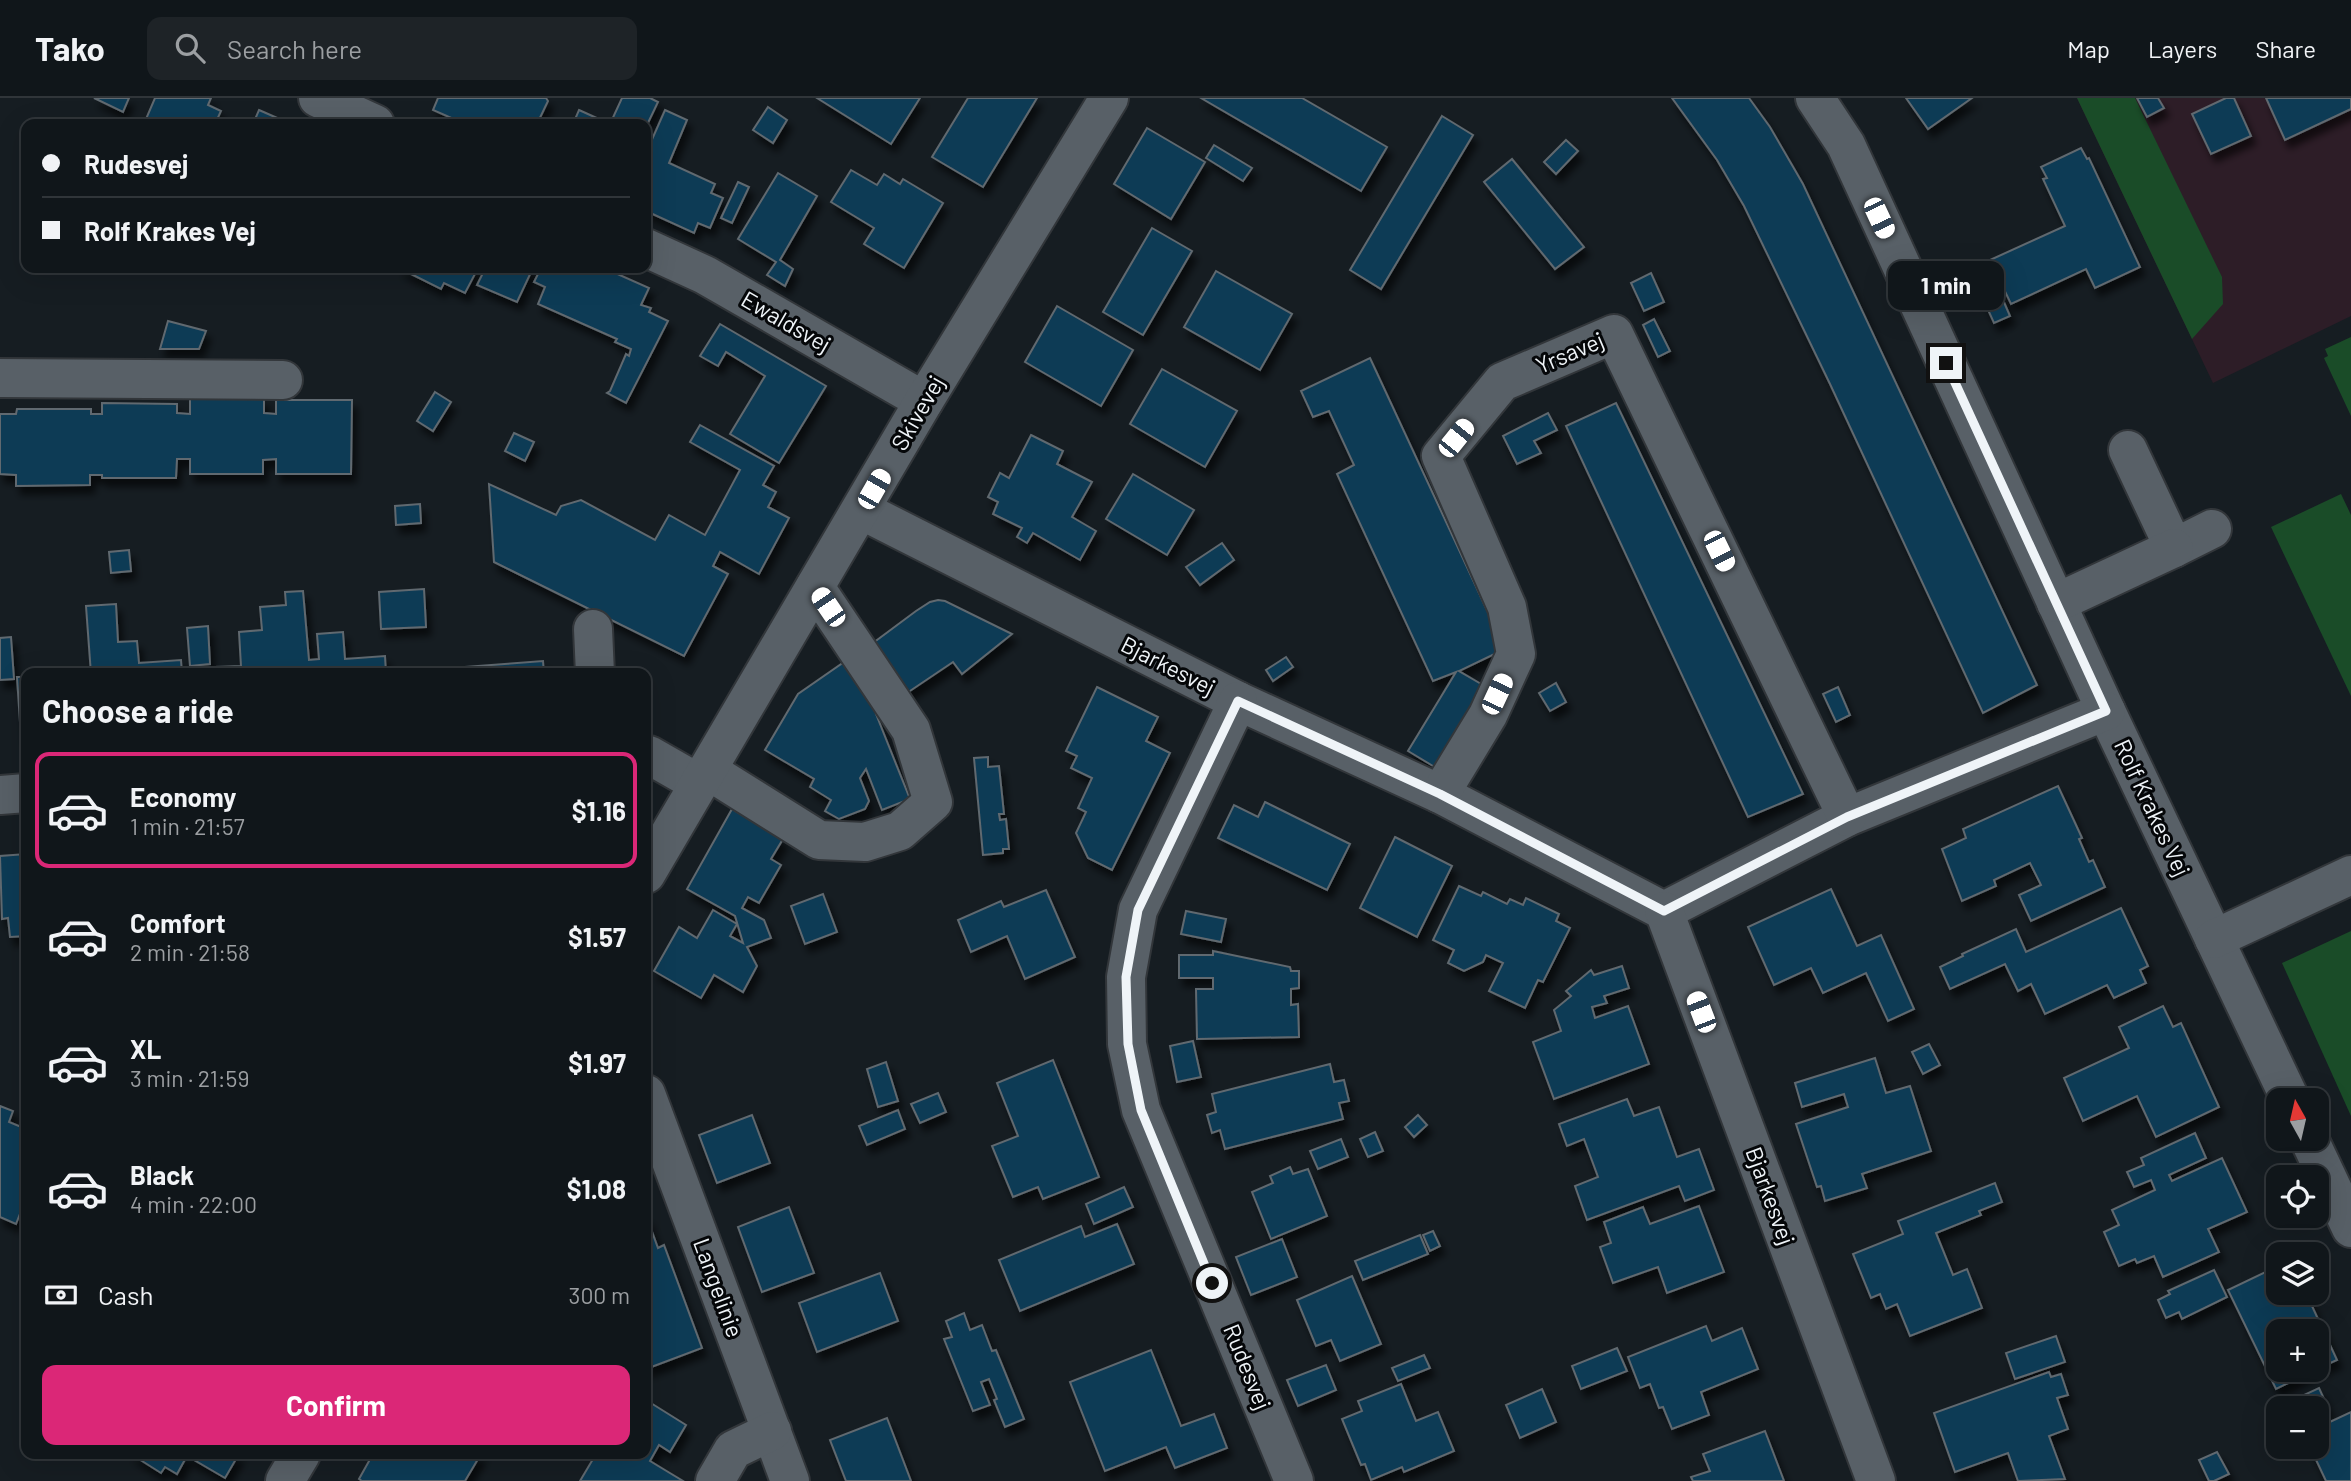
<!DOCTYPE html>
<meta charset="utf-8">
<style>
:root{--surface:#10161a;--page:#1e2327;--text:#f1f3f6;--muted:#9c9fa2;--line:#303539;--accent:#db2777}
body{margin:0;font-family:Barlow,sans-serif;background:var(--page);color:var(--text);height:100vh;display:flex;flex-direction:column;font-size:26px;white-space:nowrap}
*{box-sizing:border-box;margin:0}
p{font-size:23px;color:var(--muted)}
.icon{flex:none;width:38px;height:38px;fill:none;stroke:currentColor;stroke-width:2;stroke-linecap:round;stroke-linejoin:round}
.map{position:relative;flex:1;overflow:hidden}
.drawer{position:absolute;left:21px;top:570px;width:630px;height:791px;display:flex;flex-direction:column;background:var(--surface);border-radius:14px;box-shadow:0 7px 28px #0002,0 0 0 2px var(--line)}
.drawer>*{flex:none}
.banner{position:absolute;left:21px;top:21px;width:630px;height:154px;border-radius:14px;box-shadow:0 7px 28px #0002,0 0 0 2px var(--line);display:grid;align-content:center;height:154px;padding:0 21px;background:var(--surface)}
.needle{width:46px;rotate:352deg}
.controls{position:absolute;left:2266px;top:990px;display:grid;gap:14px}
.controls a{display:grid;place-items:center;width:63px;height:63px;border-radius:14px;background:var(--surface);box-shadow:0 7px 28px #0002,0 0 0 2px var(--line);font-size:35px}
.end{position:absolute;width:32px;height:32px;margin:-16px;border:9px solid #eff4f8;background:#111;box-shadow:0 0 0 4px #111}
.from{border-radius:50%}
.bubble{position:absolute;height:49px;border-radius:14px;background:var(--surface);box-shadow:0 7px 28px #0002,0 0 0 2px var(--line);font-size:23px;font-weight:700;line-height:49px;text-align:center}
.car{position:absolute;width:21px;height:42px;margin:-21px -10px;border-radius:9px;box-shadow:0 0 5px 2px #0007;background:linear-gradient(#fff 24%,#345 0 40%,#fff 0 76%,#345 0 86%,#fff 0)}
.banner b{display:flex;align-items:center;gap:24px;height:66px;font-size:26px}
.banner b+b{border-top:2px solid var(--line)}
.banner i{width:18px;height:18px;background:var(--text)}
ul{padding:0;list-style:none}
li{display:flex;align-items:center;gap:21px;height:116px;margin:0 14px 10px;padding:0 7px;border:4px solid transparent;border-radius:14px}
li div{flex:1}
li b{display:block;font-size:26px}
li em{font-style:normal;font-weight:700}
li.current{border-color:var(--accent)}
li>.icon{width:63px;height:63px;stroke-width:1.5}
h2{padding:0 21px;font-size:32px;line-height:84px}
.pay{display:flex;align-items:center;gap:18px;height:77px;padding:0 21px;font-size:26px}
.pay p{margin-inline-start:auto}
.primary-button{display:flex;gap:14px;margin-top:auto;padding:14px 21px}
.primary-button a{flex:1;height:80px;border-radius:14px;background:var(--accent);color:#fff;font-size:28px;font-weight:700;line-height:80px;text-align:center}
header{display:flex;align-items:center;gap:42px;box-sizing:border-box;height:98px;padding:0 35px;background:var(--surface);border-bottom:2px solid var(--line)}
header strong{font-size:33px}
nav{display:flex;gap:38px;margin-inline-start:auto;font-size:24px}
.search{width:490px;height:63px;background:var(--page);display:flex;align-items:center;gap:18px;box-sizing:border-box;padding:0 24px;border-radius:14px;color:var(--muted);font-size:26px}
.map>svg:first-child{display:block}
.education{fill:#2d1d27}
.green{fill:#1a4c28}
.building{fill:#0d3a55;stroke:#60696f;stroke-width:2;filter:url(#shadow)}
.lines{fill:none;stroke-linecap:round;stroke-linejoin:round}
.minor-casing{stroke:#32363a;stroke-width:42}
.minor{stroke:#586067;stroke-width:38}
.route{stroke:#eff4f8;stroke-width:9}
.labels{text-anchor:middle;stroke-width:6;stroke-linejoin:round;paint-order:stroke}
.street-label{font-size:23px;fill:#eff4f8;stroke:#050709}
</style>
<header>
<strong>Tako</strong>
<div class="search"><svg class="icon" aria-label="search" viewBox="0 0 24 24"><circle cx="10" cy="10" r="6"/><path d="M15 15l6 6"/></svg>Search here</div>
<nav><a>Map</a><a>Layers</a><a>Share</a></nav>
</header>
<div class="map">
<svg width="2351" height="1383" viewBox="0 0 2351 1383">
<defs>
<filter id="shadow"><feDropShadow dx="4.5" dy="8" stdDeviation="3.5" flood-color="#0009"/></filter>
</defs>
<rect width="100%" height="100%" fill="#161d22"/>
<polygon class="education" points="2077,0 2351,0 2351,218 2213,285"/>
<g class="green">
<polygon points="2077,0 2135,0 2222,179 2223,206 2192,241"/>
<polygon points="2351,239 2351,318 2324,260 2328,258 2325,251"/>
<polygon points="2341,396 2351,417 2351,598 2271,429"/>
<polygon points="2351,833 2351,1018 2282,865"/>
</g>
<g class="building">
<polygon points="94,0 129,0 123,14"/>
<polygon points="155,0 211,0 208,7 221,13 215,26 156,26 146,21"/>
<polygon points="438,0 546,0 548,3 537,26 465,26 433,12"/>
<polygon points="622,0 650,0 658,4 646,29 646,26 610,26"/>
<polygon points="817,0 920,0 891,46"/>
<polygon points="968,0 1037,0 983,89 932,59"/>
<polygon points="1201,0 1302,0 1387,49 1361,93"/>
<polygon points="1672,0 1749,0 1770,29 1803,86 2037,587 1983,615 1830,286 1744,108 1717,62"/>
<polygon points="1906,0 1972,0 1928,31"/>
<polygon points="2137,0 2158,0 2164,10 2147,19"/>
<polygon points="2226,0 2234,0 2251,38 2211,56 2192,16"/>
<polygon points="2266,0 2351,0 2351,11 2285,42"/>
<polygon points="768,9 787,22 773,45 753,32"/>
<polygon points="259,12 291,26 253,26"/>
<polygon points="579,12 610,26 573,26"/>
<polygon points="665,12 687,22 669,65 715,86 711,95 723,100 710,130 698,125 694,135 646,113 646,55"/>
<polygon points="1442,18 1473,37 1381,191 1350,172"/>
<polygon points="1147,30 1205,64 1171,121 1114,86"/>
<polygon points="1566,42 1578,53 1556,76 1544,64"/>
<polygon points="1214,47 1252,70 1243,83 1206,60"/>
<polygon points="2081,50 2087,61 2089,60 2140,169 2095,190 2086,171 2011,206 1990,162 2065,128 2043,81 2047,80 2041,69"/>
<polygon points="1512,61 1584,149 1555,171 1484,84"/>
<polygon points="851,72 877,87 884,76 900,86 903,81 943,105 904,170 864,146 874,130 831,104"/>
<polygon points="778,75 817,98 780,162 793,171 785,188 767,177 776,164 738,141"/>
<polygon points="738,84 749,89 732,125 721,120"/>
<polygon points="1152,130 1192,153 1143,237 1103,214"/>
<polygon points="399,170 533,170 517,204 477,187 483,175 477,172 465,195 444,185 441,191"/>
<polygon points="541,170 604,170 649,190 641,207 651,210 649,214 668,223 626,305 607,295 610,293 626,256 629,258 631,251 615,244 617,241 538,206 545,189 534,184"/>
<polygon points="1216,173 1292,216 1260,272 1184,229"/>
<polygon points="1651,175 1664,204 1644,213 1631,185"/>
<polygon points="2000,195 2010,218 1994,225 1984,203"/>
<polygon points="1057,208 1133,252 1101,308 1025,264"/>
<polygon points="1654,221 1670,253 1658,259 1643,227"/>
<polygon points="168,223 206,233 199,251 160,251"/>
<polygon points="720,226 826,288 779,365 730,336 765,278 726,254 718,268 700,258"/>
<polygon points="1370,260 1505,551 1459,573 1488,590 1438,671 1408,653 1456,574 1433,583 1337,376 1354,367 1329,313 1313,319 1301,293"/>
<polygon points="1162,271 1237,313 1205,369 1130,326"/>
<polygon points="435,294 451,304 433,333 417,323"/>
<polygon points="190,300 264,301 264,315 276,316 276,302 352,302 351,376 276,376 276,361 263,362 263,376 190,376 190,361 177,361 176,380 102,380 102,377 90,377 90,387 16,388 16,377 0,376 0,316 16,316 17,311 91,311 91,316 102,316 102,305 177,306 177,315 190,316"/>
<polygon points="1616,305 1803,696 1748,719 1566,328"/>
<polygon points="1548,315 1557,332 1534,343 1541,355 1517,366 1503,338"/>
<polygon points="700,327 774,368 763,387 776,394 768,409 789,420 759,476 720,454 713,468 728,476 684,558 494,464 489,386 556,417 561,408 581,402 655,442 669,417 705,437 740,372 690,344"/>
<polygon points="514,335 534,344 525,363 505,353"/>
<polygon points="1031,337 1063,353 1057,366 1092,384 1072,419 1096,433 1080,462 1033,435 1027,445 1017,439 1022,430 993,416 998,404 988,399 1000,375 1009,380"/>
<polygon points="1133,376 1194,412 1167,457 1106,421"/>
<polygon points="420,406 421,425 396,427 395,408"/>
<polygon points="1222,445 1234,462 1200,487 1186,469"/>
<polygon points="129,452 131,473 111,475 109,454"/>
<polygon points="424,491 426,529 381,531 379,494"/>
<polygon points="303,493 309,562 319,561 317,536 343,534 345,561 385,558 386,576 305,576 304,573 277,576 217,576 216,569 241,568 239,534 262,532 260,509 286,507 285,494"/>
<polygon points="938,502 945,503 1012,536 962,576 953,564 904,597 869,548 916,513 930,504"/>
<polygon points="116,506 118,544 137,543 139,565 181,562 182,576 91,576 86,508"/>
<polygon points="208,528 210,566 190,568 187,530"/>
<polygon points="11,539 14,581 0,582 0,540"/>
<polygon points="1286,559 1293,569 1273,583 1266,572"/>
<polygon points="847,562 879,614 876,616 910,701 882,712 866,671 860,680 869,703 865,711 839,721 825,713 831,702 810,689 814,681 765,652 798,596"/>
<polygon points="543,563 544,576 412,576 412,573"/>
<polygon points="17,579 26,579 26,639 21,639"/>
<polygon points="1556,585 1566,604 1550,613 1539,595"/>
<polygon points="1097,589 1158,619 1146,643 1170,655 1112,772 1088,760 1076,735 1086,714 1078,710 1092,680 1071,670 1077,658 1066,653"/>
<polygon points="1838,589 1850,617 1836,624 1823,596"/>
<polygon points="988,659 988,669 999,668 1004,716 999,716 1000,722 1006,721 1009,751 1003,751 1003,755 983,757 974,660"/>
<polygon points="2058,688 2082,740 2079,741 2089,764 2093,762 2105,789 2031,823 2019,797 2041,787 2030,765 1994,782 1996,788 1962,803 1942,751 1966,740 1963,731"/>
<polygon points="1265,704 1350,746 1327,792 1218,740 1234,707 1258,719"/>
<polygon points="732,711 783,741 771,761 781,767 759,805 748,799 742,810 764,822 771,840 747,849 757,868 743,894 714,877 701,900 654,873 679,829 697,840 713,812 737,826 730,838 743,845 735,818 687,791"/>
<polygon points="1395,739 1452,768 1417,839 1360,810"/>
<polygon points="26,756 26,838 10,839 8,820 2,821 0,758"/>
<polygon points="1459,788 1481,798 1483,794 1507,806 1510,801 1523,807 1526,800 1559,816 1556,823 1570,830 1543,884 1538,882 1525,910 1489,893 1503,865 1486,857 1483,864 1464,873 1448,865 1454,852 1433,842"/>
<polygon points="1831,791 1857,848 1881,837 1914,911 1888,923 1866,875 1823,895 1811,870 1774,887 1748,829"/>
<polygon points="1046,792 1075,859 1025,881 1007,838 971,854 958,822 1001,803 1004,809"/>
<polygon points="823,796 837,834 805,846 791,808"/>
<polygon points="2121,810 2148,868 2140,872 2146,885 2114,900 2107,887 2045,916 2031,886 2018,893 2005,866 1950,891 1940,869 1963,858 1962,856 2016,831 2026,854"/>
<polygon points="1186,813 1226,821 1221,844 1181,836"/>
<polygon points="1213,853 1290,869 1291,873 1299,873 1299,890 1291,891 1291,907 1298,906 1299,939 1197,941 1196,891 1213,891 1213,880 1179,880 1179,857 1213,857"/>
<polygon points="1622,868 1629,890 1604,898 1607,905 1592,909 1595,920 1628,908 1649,966 1554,1001 1533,944 1561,933 1554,912 1571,898 1566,893 1591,872 1594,877"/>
<polygon points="2163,908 2173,929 2181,925 2219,1009 2156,1039 2137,998 2083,1023 2064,980 2129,950 2119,929"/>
<polygon points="1193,943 1201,979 1177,984 1170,948"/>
<polygon points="1929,946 1940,967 1923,976 1912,954"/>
<polygon points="1875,960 1886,995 1910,988 1931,1053 1862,1076 1867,1090 1825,1103 1821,1088 1817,1089 1796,1026 1848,1009 1844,996 1802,1009 1795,985"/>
<polygon points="1053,962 1099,1079 1043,1101 1038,1089 1013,1099 992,1048 1018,1038 997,985"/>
<polygon points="886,964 898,1003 878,1009 867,971"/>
<polygon points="1330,966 1334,984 1344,982 1349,1003 1339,1005 1343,1021 1225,1051 1220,1032 1212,1035 1207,1017 1216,1014 1212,996"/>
<polygon points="938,995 946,1014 920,1025 911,1006"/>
<polygon points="1627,1001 1634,1018 1659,1009 1677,1059 1699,1051 1714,1092 1685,1103 1679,1088 1587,1122 1575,1088 1598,1079 1584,1041 1567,1048 1559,1026"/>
<polygon points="0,1008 13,1013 9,1024 26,1031 26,1109 23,1108 16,1126 0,1119"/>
<polygon points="898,1012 905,1031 867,1047 859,1028"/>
<polygon points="752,1017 770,1065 717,1085 699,1037"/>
<polygon points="1418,1017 1427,1027 1414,1039 1405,1029"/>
<polygon points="1375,1034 1383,1053 1368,1059 1360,1041"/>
<polygon points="2195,1035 2206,1060 2169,1077 2172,1083 2222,1060 2247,1114 2208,1131 2219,1154 2163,1179 2154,1158 2137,1165 2135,1161 2119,1168 2104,1134 2119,1127 2112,1112 2155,1092 2151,1082 2134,1089 2127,1074 2144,1067 2141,1060"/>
<polygon points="1341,1041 1348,1059 1318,1071 1310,1053"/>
<polygon points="1290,1069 1293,1076 1308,1071 1327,1118 1271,1141 1252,1094 1273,1085 1270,1078"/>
<polygon points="1995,1085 2002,1104 1979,1113 1981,1117 1936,1135 1953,1177 1967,1171 1982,1210 1910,1238 1897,1206 1886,1211 1880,1196 1871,1200 1853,1156 1903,1136 1898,1123"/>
<polygon points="1124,1089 1133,1109 1094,1126 1086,1106"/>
<polygon points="1699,1108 1724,1174 1667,1195 1658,1169 1613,1185 1600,1149 1611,1145 1604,1124 1643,1109 1650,1126"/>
<polygon points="789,1109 814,1175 762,1194 738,1129"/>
<polygon points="646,1117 658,1150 664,1147 702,1250 646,1271"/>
<polygon points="1117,1126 1134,1166 1020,1213 999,1162 1081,1128 1085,1139"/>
<polygon points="1433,1133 1440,1148 1430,1153 1423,1137"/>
<polygon points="1420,1137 1428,1156 1363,1182 1355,1163"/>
<polygon points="1282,1141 1297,1179 1251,1197 1236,1159"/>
<polygon points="2278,1168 2278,1195 2306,1195 2337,1262 2317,1271 2317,1234 2278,1234 2278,1272 2315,1272 2276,1291 2228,1192"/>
<polygon points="2214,1172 2227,1199 2182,1221 2179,1214 2166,1220 2158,1202 2170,1196 2168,1193"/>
<polygon points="880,1175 898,1223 817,1254 799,1205"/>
<polygon points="1352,1178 1381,1246 1340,1263 1331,1242 1316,1248 1297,1202"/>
<polygon points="964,1215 970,1232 982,1227 992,1253 996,1252 1024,1321 1005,1329 994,1302 997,1301 989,1281 981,1284 990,1307 973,1313 944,1241 952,1239 946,1223"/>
<polygon points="1706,1228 1712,1243 1742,1230 1758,1271 1701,1294 1709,1317 1672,1331 1663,1309 1659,1310 1650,1286 1640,1290 1628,1259"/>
<polygon points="2056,1238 2065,1264 2015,1281 2006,1255"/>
<polygon points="1617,1250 1627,1273 1581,1291 1572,1268"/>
<polygon points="1151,1252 1181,1328 1214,1316 1227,1350 1175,1370 1166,1349 1105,1373 1070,1284"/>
<polygon points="1424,1257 1430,1270 1398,1283 1392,1270"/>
<polygon points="1326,1267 1336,1292 1298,1308 1287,1282"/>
<polygon points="2049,1274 2051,1279 2061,1276 2068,1297 2057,1300 2068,1331 2049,1338 2065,1381 2018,1383 2008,1355 1955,1374 1934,1315"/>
<polygon points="1401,1286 1416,1323 1438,1314 1454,1353 1404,1374 1402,1369 1371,1382 1365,1366 1361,1367 1342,1321 1362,1313 1358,1303"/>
<polygon points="2319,1290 2329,1312 2317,1318 2317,1311 2278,1311 2278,1315 2276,1310"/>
<polygon points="1542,1291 1556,1324 1520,1340 1506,1307"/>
<polygon points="646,1302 686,1327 670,1354 659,1347 650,1363 683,1383 580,1383 596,1356 646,1356"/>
<polygon points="2351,1314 2351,1383 2326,1383 2310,1349 2317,1349 2317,1330"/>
<polygon points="887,1320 911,1383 846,1383 830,1342"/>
<polygon points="1765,1333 1784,1383 1693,1383 1691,1379 1710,1373 1703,1356"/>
<polygon points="2217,1354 2229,1376 2214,1383 2209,1383 2199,1362"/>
<polygon points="131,1356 239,1356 225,1380 187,1358 177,1376 165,1369 161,1375"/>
<polygon points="373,1356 481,1356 465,1383 362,1383 359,1381"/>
</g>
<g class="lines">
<defs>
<g id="minor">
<polyline points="318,0 375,26"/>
<polyline points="1815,0 1846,47 2106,613 2291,1003"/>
<polyline points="646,150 705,177 924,303"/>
<polyline points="0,280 283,282"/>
<polyline points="2128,352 2174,450 2212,431"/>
<polyline points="861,412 1238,603 1440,696 1664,813 1847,719 2106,613"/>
<polyline points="2056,505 2174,450"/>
<polyline points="593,531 595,576"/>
<polyline points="1238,603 1138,812 1126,879 1127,946 1141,1012 1294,1383"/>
<polyline points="646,657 649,657 698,685"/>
<polyline points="707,672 819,742 865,744 900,733 933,704 911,632 815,489"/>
<polyline points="1440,696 1488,617 1516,556 1507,509 1441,358 1502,284 1614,236 1847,719"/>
<polyline points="0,697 26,695"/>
<polyline points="646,776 924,303 1109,0"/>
<polyline points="1664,813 1876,1383"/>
<polyline points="2214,841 2351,777"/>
<polyline points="646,996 790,1383"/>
<polyline points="2309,1041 2351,1130"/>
<polyline points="285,1383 301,1356"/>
<polyline points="715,1383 733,1352 772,1333"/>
</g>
</defs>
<use href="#minor" class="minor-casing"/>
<use href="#minor" class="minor"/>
</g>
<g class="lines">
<polyline class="route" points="1212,1185 1141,1012 1128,946 1126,879 1138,812 1238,603 1440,696 1664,813 1847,719 2106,613 1946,265"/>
</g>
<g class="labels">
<g class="street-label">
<text transform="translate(786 224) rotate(30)" y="8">Ewaldsvej</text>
<text transform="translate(1570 255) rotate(-23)" y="8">Yrsavej</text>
<text transform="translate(918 315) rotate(-60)" y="8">Skivevej</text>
<text transform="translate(1168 568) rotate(27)" y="8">Bjarkesvej</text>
<text transform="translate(2152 710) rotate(65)" y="8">Rolf Krakes Vej</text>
<text transform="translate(1770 1098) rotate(70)" y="8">Bjarkesvej</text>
<text transform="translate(718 1190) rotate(70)" y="8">Langelinie</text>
<text transform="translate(1247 1269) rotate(68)" y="8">Rudesvej</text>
</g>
</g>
</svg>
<div class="controls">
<a><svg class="needle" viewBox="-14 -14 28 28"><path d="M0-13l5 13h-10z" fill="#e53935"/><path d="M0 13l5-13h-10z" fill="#9c9fa2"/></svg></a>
<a><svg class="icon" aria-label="locate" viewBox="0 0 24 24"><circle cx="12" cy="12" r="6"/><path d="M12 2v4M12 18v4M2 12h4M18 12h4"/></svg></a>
<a><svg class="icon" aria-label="layers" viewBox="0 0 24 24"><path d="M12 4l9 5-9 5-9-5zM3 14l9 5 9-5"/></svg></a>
<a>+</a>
<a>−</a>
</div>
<i class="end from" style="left:1212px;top:1185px"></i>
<i class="end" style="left:1946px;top:265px"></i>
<div class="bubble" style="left:1888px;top:163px;width:116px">1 min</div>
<i class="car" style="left:1879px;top:120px;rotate:155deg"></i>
<i class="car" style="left:1456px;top:340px;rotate:39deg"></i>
<i class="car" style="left:874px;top:391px;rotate:30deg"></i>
<i class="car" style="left:1719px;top:453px;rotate:154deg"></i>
<i class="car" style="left:828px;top:509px;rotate:326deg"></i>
<i class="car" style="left:1497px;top:596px;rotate:25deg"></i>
<i class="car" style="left:1701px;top:914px;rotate:339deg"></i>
<div class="banner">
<b><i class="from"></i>Rudesvej</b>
<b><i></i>Rolf Krakes Vej</b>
</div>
<section class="drawer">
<h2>Choose a ride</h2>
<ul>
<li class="current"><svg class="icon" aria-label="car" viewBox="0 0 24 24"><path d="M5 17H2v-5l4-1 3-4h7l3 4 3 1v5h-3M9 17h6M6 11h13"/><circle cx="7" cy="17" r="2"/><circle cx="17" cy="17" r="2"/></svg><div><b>Economy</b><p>1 min · 21:57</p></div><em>$1.16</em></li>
<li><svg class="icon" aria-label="car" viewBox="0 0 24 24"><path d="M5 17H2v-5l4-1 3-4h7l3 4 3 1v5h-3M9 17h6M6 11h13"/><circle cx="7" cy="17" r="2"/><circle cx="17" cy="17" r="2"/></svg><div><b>Comfort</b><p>2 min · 21:58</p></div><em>$1.57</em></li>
<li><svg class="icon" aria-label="car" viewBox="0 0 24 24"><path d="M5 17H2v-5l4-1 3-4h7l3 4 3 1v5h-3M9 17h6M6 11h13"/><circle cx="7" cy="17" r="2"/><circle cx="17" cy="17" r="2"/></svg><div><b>XL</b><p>3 min · 21:59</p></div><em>$1.97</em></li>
<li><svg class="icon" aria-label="car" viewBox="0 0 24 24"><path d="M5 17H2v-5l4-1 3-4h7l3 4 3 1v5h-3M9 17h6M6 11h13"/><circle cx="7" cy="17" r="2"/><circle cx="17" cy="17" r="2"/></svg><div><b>Black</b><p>4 min · 22:00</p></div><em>$1.08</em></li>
</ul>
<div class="pay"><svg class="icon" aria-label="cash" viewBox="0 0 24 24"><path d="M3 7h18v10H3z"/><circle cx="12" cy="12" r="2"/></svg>Cash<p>300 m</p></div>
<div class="primary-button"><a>Confirm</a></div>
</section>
</div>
